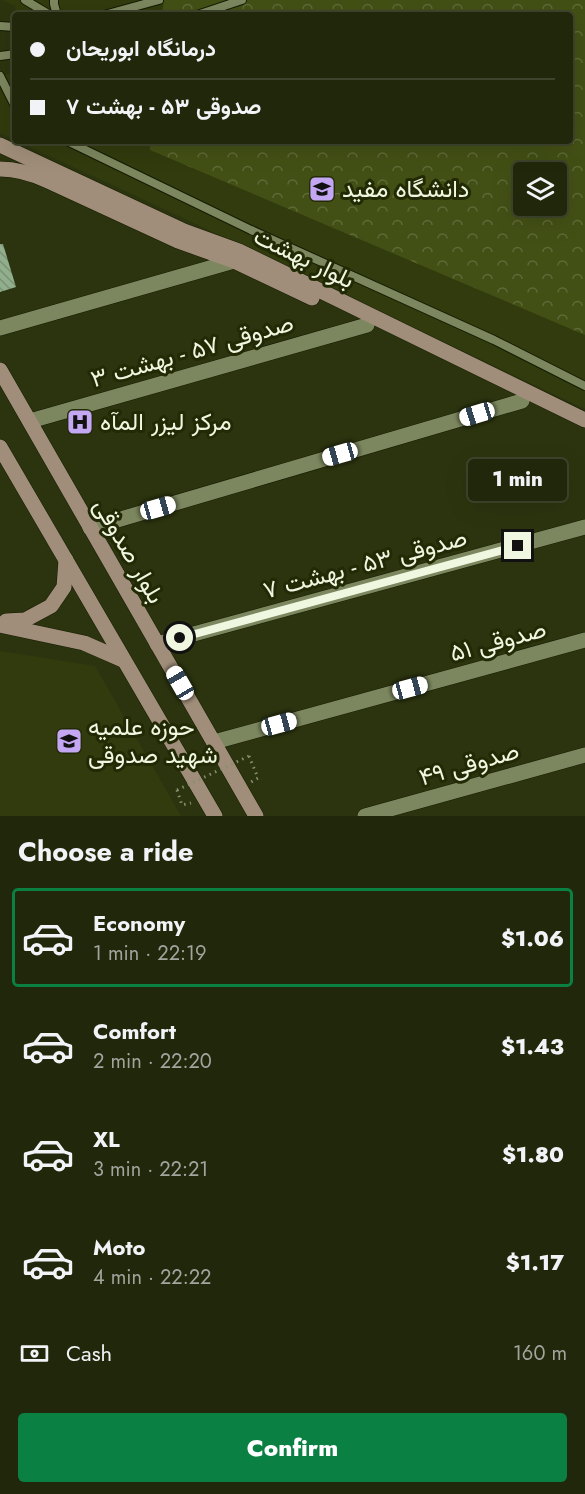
<!DOCTYPE html>
<meta charset="utf-8">
<style>
:root{--surface:#21270b;--page:#292f14;--text:#f1f3f6;--muted:#a2a59d;--line:#3e442c;--accent:#0b8043}
body{margin:0;font-family:Jost,Vazirmatn,sans-serif;background:var(--page);color:var(--text);height:100vh;display:flex;flex-direction:column;font-size:22px;white-space:nowrap}
*{box-sizing:border-box;margin:0}
p{font-size:20px;color:var(--muted)}
.icon{flex:none;width:33px;height:33px;fill:none;stroke:currentColor;stroke-width:2;stroke-linecap:round;stroke-linejoin:round}
.map{position:relative;height:816px;overflow:hidden}
.panel{display:flex;flex-direction:column;background:var(--surface);flex:1}
.panel>*{flex:none}
.guide{position:absolute;left:12px;top:12px;width:561px;height:132px;border-radius:6px;box-shadow:0 6px 24px #0002,0 0 0 2px var(--line);display:grid;align-content:center;height:132px;padding:0 18px;background:var(--surface)}
.buttons{position:absolute;left:513px;top:162px;display:grid;gap:12px}
.buttons a{display:grid;place-items:center;width:54px;height:54px;border-radius:6px;background:var(--surface);box-shadow:0 6px 24px #0002,0 0 0 2px var(--line);font-size:30px}
.end{position:absolute;width:27px;height:27px;margin:-14px;border:8px solid #f0f7e1;background:#111;box-shadow:0 0 0 3px #111}
.from{border-radius:50%}
.bubble{position:absolute;height:42px;border-radius:6px;background:var(--surface);box-shadow:0 6px 24px #0002,0 0 0 2px var(--line);font-size:20px;font-weight:800;line-height:42px;text-align:center}
.car{position:absolute;width:18px;height:36px;margin:-18px -9px;border-radius:8px;box-shadow:0 0 4px 2px #0007;background:linear-gradient(#fff 24%,#345 0 40%,#fff 0 76%,#345 0 86%,#fff 0)}
.guide b{display:flex;align-items:center;gap:21px;height:57px;font-size:22px}
.guide b+b{border-top:2px solid var(--line)}
.guide i{width:15px;height:15px;background:var(--text)}
ul{padding:0;list-style:none}
li{display:flex;align-items:center;gap:18px;height:99px;margin:0 12px 9px;padding:0 6px;border:3px solid transparent;border-radius:6px}
li div{flex:1}
li b{display:block;font-size:22px}
li em{font-style:normal;font-weight:800}
li.current{border-color:var(--accent)}
li>.icon{width:54px;height:54px;stroke-width:1.5}
h2{padding:0 18px;font-size:27px;line-height:72px}
.pay{display:flex;align-items:center;gap:15px;height:66px;padding:0 18px;font-size:22px}
.pay p{margin-inline-start:auto}
.primary-button{display:flex;gap:12px;margin-top:auto;padding:12px 18px}
.primary-button a{flex:1;height:69px;border-radius:6px;background:var(--accent);color:#fff;font-size:24px;font-weight:800;line-height:69px;text-align:center}
.map>svg:first-child{display:block}
.built{fill:#313b0d;fill-rule:evenodd}
.forest{fill:url(#forest-crowns);fill-rule:evenodd}
.building{fill:url(#building-back-hatch)}
.lines{fill:none;stroke-linecap:round;stroke-linejoin:round}
.lane-casing{stroke:#151b02;stroke-width:10}
.street-casing{stroke:#151b02;stroke-width:16}
.secondary-casing{stroke:#151b02;stroke-width:16}
.path{stroke:#868e70;stroke-width:3;stroke-dasharray:1.5 4.5;stroke-linecap:butt}
.lane{stroke:#7c875f;stroke-width:8}
.street{stroke:#7c875f;stroke-width:15}
.secondary{stroke:#a08e7a;stroke-width:15}
.path-bridge{stroke:#868e70;stroke-width:3;stroke-dasharray:1.5 4.5;stroke-linecap:butt}
.route{stroke:#f0f7e1;stroke-width:8}
.labels{text-anchor:middle;stroke-width:6;stroke-linejoin:round;paint-order:stroke}
.poi-label{font-size:24px;fill:#f0f7e1;stroke:#222a05;text-anchor:start}
.street-label{font-size:24px;fill:#f0f7e1;stroke:#222a05}
</style>
<div class="map">
<svg width="585" height="816" viewBox="0 0 585 816">
<defs>
<pattern id="forest-crowns" width="20" height="18" patternUnits="userSpaceOnUse" patternTransform="scale(1.5)"><rect width="20" height="18" fill="#435015"/><path d="M2 6a3 3 0 1 1 6 0M12 15a3 3 0 1 1 6 0" fill="none" stroke="#5e6a37"/></pattern>
<pattern id="building-back-hatch" width="6" height="6" patternUnits="userSpaceOnUse" patternTransform="scale(1.5)"><rect width="6" height="6" fill="#91af8c"/><path d="M-1 5l2 2M0 0l6 6M5-1l2 2" fill="none" stroke="#7b9176"/></pattern>
</defs>
<rect width="100%" height="100%" fill="#2c340f"/>
<g class="built">
<path d="M 2,0 L 585,0 L 585,409 L 164,209 L 17,141 L 570,141 L 570,15 L 17,15 L 15,6 ZM 524,172 L 556,172 L 556,206 L 524,206 Z"/>
<polygon points="15,72 15,140 0,133 0,76"/>
<polygon points="0,651 95,666 181,816 0,816"/>
</g>
<path class="forest" d="M 164,0 L 585,0 L 585,335 L 150,150 L 150,141 L 570,141 L 570,15 L 162,15 ZM 524,172 L 556,172 L 556,206 L 524,206 Z"/>
<polygon class="building" points="0,244 3,244 16,287 0,292"/>
<g class="lines">
<defs>
<g id="lane">
<polyline points="25,0 50,15"/>
<polyline points="54,0 54,4 57,15"/>
<polyline points="104,15 159,0"/>
<polyline points="197,15 242,0"/>
<polyline points="0,26 15,27"/>
<polyline points="0,56 15,54"/>
<polyline points="0,76 15,106"/>
<polyline points="67,141 251,230 494,340 585,386"/>
</g>
<g id="street">
<polyline points="0,328 234,261"/>
<polyline points="30,421 367,325"/>
<polyline points="90,528 522,401"/>
<polyline points="157,644 585,527"/>
<polyline points="214,742 585,640"/>
<polyline points="365,816 585,755"/>
</g>
<g id="secondary">
<polyline points="0,145 184,231 239,251 585,420"/>
<path d="M 0,169 C 17,169 33,174 48,181 L 178,241 L 234,261 L 312,298"/>
<polyline points="0,370 256,816"/>
<polyline points="0,447 215,816"/>
<polyline points="6,621 25,620 51,606 64,587 66,560"/>
<polyline points="0,625 84,643 123,660"/>
</g>
</defs>
<use href="#lane" class="lane-casing"/>
<use href="#street" class="street-casing"/>
<use href="#secondary" class="secondary-casing"/>
<g class="path">
<polyline points="249,756 258,778 251,782"/>
<polyline points="177,790 182,805 191,803"/>
</g>
<use href="#lane" class="lane"/>
<use href="#street" class="street"/>
<use href="#secondary" class="secondary"/>
<polyline class="path-bridge" points="177,790 249,756"/>
</g>
<g class="lines">
<polyline class="route" points="180,638 518,546"/>
</g>
<defs>
<symbol id="university-square" viewBox="-11 -11 22 22"><rect x="-9" y="-9" width="18" height="18" rx="4" fill="#c3a7f2" stroke="#222a05"/><path d="M0-5L7-2L0 1L-7-2ZM-4 1L0 2.5L4 1V4Q0 6-4 4Z" fill="#111"/></symbol>
<symbol id="hospital-square" viewBox="-11 -11 22 22"><rect x="-9" y="-9" width="18" height="18" rx="4" fill="#c3a7f2" stroke="#222a05"/><path d="M-5-5h3v3.5h4V-5h3V5h-3V1.5h-4V5h-3Z" fill="#111"/></symbol>
<symbol id="school-square" viewBox="-11 -11 22 22"><rect x="-9" y="-9" width="18" height="18" rx="4" fill="#c3a7f2" stroke="#222a05"/><path d="M0-5L7-2L0 1L-7-2ZM-4 1L0 2.5L4 1V4Q0 6-4 4Z" fill="#111"/></symbol>
</defs>
<g fill-rule="evenodd">
<use href="#university-square" x="307" y="174" width="30" height="30"/>
<use href="#hospital-square" x="65" y="407" width="30" height="30"/>
<use href="#school-square" x="54" y="726" width="30" height="30"/>
</g>
<g class="labels">
<g class="poi-label">
<text x="342" y="197">دانشگاه مفید</text>
<text x="100" y="430">مرکز لیزر المآه</text>
<text x="88" y="735">حوزه علمیه<tspan x="88" dy="28">شهید صدوقی</tspan></text>
</g>
<g class="street-label">
<text transform="translate(304 258) rotate(26)" y="8">بلوار بهشت</text>
<text transform="translate(192 351) rotate(-16)" y="8">صدوقی ۵۷ - بهشت ۳</text>
<text transform="translate(129 551) rotate(60)" y="8">بلوار صدوقی</text>
<text transform="translate(365 564) rotate(-15)" y="8">صدوقی ۵۳ - بهشت ۷</text>
<text transform="translate(498 641) rotate(-15)" y="8">صدوقی ۵۱</text>
<text transform="translate(469 764) rotate(-16)" y="8">صدوقی ۴۹</text>
</g>
</g>
</svg>
<div class="buttons">
<a><svg class="icon" aria-label="layers" viewBox="0 0 24 24"><path d="M12 4l9 5-9 5-9-5zM3 14l9 5 9-5"/></svg></a>
</div>
<i class="end from" style="left:180px;top:638px"></i>
<i class="end" style="left:518px;top:546px"></i>
<div class="bubble" style="left:468px;top:459px;width:99px">1 min</div>
<i class="car" style="left:477px;top:414px;rotate:253deg"></i>
<i class="car" style="left:340px;top:454px;rotate:254deg"></i>
<i class="car" style="left:158px;top:508px;rotate:74deg"></i>
<i class="car" style="left:180px;top:683px;rotate:330deg"></i>
<i class="car" style="left:410px;top:688px;rotate:75deg"></i>
<i class="car" style="left:279px;top:724px;rotate:75deg"></i>
<div class="guide">
<b><i class="from"></i>درمانگاه ابوریحان</b>
<b><i></i>صدوقی ۵۳ - بهشت ۷</b>
</div>
</div>
<section class="panel">
<h2>Choose a ride</h2>
<ul>
<li class="current"><svg class="icon" aria-label="car" viewBox="0 0 24 24"><path d="M5 17H2v-5l4-1 3-4h7l3 4 3 1v5h-3M9 17h6M6 11h13"/><circle cx="7" cy="17" r="2"/><circle cx="17" cy="17" r="2"/></svg><div><b>Economy</b><p>1 min · 22:19</p></div><em>$1.06</em></li>
<li><svg class="icon" aria-label="car" viewBox="0 0 24 24"><path d="M5 17H2v-5l4-1 3-4h7l3 4 3 1v5h-3M9 17h6M6 11h13"/><circle cx="7" cy="17" r="2"/><circle cx="17" cy="17" r="2"/></svg><div><b>Comfort</b><p>2 min · 22:20</p></div><em>$1.43</em></li>
<li><svg class="icon" aria-label="car" viewBox="0 0 24 24"><path d="M5 17H2v-5l4-1 3-4h7l3 4 3 1v5h-3M9 17h6M6 11h13"/><circle cx="7" cy="17" r="2"/><circle cx="17" cy="17" r="2"/></svg><div><b>XL</b><p>3 min · 22:21</p></div><em>$1.80</em></li>
<li><svg class="icon" aria-label="car" viewBox="0 0 24 24"><path d="M5 17H2v-5l4-1 3-4h7l3 4 3 1v5h-3M9 17h6M6 11h13"/><circle cx="7" cy="17" r="2"/><circle cx="17" cy="17" r="2"/></svg><div><b>Moto</b><p>4 min · 22:22</p></div><em>$1.17</em></li>
</ul>
<div class="pay"><svg class="icon" aria-label="cash" viewBox="0 0 24 24"><path d="M3 7h18v10H3z"/><circle cx="12" cy="12" r="2"/></svg>Cash<p>160 m</p></div>
<div class="primary-button"><a>Confirm</a></div>
</section>
